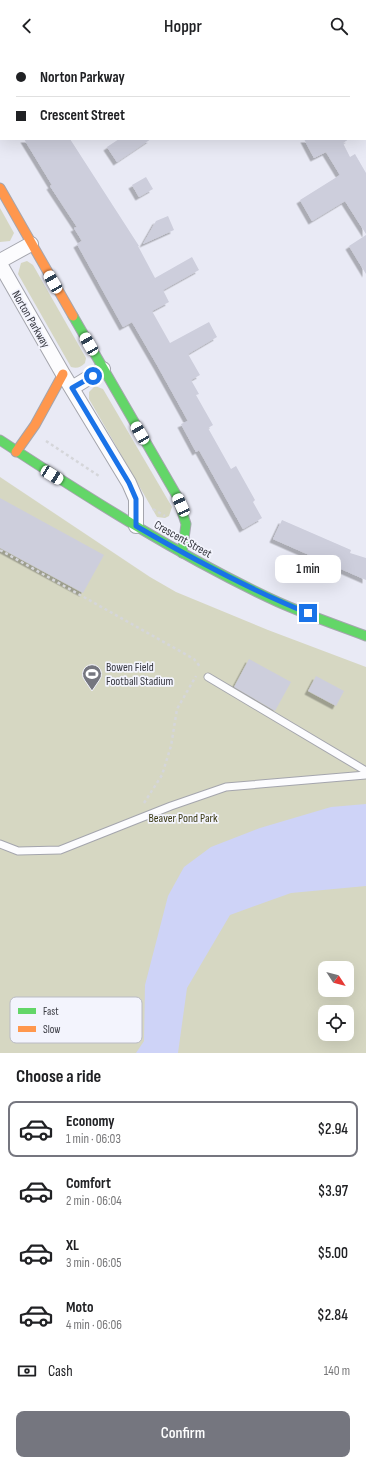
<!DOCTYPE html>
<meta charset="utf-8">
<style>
:root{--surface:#fff;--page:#f6f6f6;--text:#202124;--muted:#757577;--line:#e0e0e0;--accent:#75767f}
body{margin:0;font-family:"Sofia Sans Condensed",sans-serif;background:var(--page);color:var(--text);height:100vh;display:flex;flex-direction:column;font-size:15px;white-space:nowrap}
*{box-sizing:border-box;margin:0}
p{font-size:13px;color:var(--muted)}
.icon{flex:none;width:22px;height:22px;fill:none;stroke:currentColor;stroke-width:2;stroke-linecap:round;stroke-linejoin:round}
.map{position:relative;height:1001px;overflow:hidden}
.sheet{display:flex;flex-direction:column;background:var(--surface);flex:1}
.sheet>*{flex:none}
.guide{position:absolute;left:0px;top:0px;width:366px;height:88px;box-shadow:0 4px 16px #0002;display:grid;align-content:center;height:88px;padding:0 16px;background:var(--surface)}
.needle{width:26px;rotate:126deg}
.buttons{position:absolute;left:318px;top:909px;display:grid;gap:8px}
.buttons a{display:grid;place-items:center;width:36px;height:36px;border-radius:8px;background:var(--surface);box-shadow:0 4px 16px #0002;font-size:20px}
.end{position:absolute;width:18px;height:18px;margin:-9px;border:5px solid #1a73e8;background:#fff;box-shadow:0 0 0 2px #fff}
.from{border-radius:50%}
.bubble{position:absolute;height:28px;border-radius:8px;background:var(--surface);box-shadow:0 4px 16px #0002;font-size:13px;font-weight:600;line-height:28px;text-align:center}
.car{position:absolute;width:12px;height:24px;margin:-12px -6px;border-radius:5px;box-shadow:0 0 3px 1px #0007;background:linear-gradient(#fff 24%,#345 0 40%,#fff 0 76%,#345 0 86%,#fff 0)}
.guide b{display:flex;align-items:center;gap:14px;height:38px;font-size:15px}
.guide b+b{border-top:1px solid var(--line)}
.guide i{width:10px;height:10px;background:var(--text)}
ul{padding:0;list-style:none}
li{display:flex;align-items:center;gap:12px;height:56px;margin:0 8px 6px;padding:0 8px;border:2px solid transparent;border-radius:8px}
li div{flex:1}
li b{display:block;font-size:15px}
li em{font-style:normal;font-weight:600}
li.on{border-color:var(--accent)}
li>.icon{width:36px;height:36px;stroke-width:1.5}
h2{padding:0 16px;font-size:18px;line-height:48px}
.pay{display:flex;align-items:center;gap:10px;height:44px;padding:0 16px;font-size:15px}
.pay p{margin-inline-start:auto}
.button{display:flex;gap:8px;margin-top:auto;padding:8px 16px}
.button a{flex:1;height:46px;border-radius:8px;background:var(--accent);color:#fff;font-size:16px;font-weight:600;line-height:46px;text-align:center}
header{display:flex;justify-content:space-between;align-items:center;height:52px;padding:0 16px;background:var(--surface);font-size:18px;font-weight:600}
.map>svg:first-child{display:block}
.green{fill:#d6d7c2;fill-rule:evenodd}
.water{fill:#ced3f7}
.building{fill:#cdcedc;filter:url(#shadow)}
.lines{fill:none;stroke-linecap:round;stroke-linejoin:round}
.lane-casing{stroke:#a4a5ad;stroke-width:9}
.street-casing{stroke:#a4a5ad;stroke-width:16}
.fast-casing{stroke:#a4a5ad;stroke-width:11}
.slow-casing{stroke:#a4a5ad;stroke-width:11}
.path{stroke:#d5d6da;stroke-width:2.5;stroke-dasharray:3 3;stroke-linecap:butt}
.lane{stroke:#fcfcfe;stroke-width:7}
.street{stroke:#fcfcfe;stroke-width:14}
.fast{stroke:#63d668;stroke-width:9}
.slow{stroke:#ff974d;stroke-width:9}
.route{stroke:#1a73e8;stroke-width:5}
.labels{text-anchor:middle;stroke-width:3.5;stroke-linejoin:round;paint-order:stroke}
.street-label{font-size:12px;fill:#36373f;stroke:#f3f4fd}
.poi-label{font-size:12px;fill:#36373f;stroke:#f3f4fd;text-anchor:start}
.park-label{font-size:12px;fill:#3b3a13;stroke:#f3f4fd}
.key{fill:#f3f4fd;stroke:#babbc4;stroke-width:1}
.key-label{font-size:11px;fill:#36373f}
</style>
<header><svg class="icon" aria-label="back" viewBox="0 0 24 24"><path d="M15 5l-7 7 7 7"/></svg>Hoppr<svg class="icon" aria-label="search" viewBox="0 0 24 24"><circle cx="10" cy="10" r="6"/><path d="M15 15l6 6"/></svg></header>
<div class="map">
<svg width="366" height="1001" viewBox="0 0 366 1001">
<defs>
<filter id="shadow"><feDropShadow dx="-3.5" dy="3.5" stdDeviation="0" flood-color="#0004"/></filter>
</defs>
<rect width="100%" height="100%" fill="#e9eaf5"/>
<g class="green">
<polygon points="0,156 14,181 10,189 0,190"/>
<path d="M 27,209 L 33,213 L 86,306 L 85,311 C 81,315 77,317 71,315 L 18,222 L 21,211 Z"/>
<polygon points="95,334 103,337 172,455 169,464 165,466 157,465 89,347 89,340"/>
<path d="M 0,425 L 150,525 L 176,540 L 268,578 L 366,615 L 366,1001 L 0,1001 ZM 325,916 L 347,916 L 347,938 L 325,938 ZM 325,960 L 347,960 L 347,982 L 325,982 Z"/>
</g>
<polygon class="water" points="366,752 366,834 291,841 230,863 187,936 178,1001 136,1001 144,989 145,933 168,844 184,815 211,795 260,776 331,755"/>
<g class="building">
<polygon points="24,87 70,87 139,194 138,194 155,226 192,205 199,218 163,238 169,250 152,259 170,291 209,270 217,285 188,302 200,323 191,328 199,342 196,343 213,373 208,376 231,417 236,414 255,448 253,450 262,466 243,477 199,398 196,400 181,372 188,369 157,313 132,270 123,275 103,239 77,192 82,189 74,176 77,175 50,134 52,133"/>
<polygon points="119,87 151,87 117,110 107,95"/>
<polygon points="304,87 349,87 343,91 350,105 355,102 366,121 366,182 345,149 312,169 300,148 340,123 326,100 314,106"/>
<polygon points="146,125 153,137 139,145 132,133"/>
<polygon points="168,164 174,178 143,192 156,169"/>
<polygon points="366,183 366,222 349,194"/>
<polygon points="0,446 104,503 83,541 0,496"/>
<polygon points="282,468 351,498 350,501 366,506 366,528 273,487"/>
<polygon points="249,607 291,630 275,659 234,635"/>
<polygon points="316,624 344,639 336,654 308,639"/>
</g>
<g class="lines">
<defs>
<g id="lane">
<polyline points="208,625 366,719"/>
<polyline points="0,792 18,799 60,798 171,754 226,735 366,723"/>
</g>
<g id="street">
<polyline points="43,1 45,0"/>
<polyline points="365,2 366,4"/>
<polyline points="0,25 1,24"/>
<polyline points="0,209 31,192"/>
<polyline points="0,212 63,322 129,431 136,447 136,474"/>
<polyline points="72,336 103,317"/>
</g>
<g id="fast">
<polyline points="73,264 177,444 186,472 182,501"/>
<path d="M 0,388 C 90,447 181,505 278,550 C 307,563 337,573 366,584"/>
</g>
<g id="slow">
<polyline points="0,136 73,264"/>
<polyline points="16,400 35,373 63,322"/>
</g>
</defs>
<use href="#lane" class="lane-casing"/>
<use href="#street" class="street-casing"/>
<use href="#fast" class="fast-casing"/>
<use href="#slow" class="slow-casing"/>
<g class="path">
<polyline points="46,389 99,424"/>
<polyline points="153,457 165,464"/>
<polyline points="0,498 194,607 201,616"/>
<polyline points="144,751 162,723 171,694 177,657 196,624"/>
</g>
<use href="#lane" class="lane"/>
<use href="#street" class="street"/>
<use href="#fast" class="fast"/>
<use href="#slow" class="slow"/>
</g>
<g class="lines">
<path class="route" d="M 93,324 L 72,336 L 129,431 L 136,447 L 136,474 C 191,506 248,537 308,561"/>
</g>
<defs>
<symbol id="stadium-pin" viewBox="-11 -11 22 30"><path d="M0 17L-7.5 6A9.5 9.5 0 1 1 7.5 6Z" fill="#75767f" stroke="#f3f4fd"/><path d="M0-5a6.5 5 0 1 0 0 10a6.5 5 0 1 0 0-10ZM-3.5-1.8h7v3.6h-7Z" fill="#fff"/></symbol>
</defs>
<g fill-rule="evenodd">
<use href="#stadium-pin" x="81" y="611" width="22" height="30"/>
</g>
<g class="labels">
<g class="street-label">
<text transform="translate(31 267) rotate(60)" y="4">Norton Parkway</text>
<text transform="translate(183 487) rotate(29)" y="4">Crescent Street</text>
</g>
<g class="poi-label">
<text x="106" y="619">Bowen Field<tspan x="106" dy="14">Football Stadium</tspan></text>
</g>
<g class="park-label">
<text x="183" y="770">Beaver Pond Park</text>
</g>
</g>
<rect x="10" y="945" width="132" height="46" rx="6" class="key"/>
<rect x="18" y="956" width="18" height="6" fill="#63d668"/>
<rect x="18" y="974" width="18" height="6" fill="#ff974d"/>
<g class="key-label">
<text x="43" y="963">Fast</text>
<text x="43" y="981">Slow</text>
</g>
</svg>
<div class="buttons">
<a><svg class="needle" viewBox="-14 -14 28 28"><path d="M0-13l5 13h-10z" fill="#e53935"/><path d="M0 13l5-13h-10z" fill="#757577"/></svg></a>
<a><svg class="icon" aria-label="locate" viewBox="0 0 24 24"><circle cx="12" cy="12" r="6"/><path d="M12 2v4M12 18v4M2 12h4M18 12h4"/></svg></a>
</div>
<i class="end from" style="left:93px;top:324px"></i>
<i class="end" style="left:308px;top:561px"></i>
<div class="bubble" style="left:275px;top:503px;width:66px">1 min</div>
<i class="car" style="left:53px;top:230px;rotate:330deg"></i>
<i class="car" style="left:89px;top:292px;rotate:330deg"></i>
<i class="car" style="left:140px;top:381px;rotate:330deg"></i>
<i class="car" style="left:52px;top:423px;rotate:122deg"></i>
<i class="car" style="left:181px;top:453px;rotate:336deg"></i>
<div class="guide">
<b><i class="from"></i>Norton Parkway</b>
<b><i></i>Crescent Street</b>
</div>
</div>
<section class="sheet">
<h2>Choose a ride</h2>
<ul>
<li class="on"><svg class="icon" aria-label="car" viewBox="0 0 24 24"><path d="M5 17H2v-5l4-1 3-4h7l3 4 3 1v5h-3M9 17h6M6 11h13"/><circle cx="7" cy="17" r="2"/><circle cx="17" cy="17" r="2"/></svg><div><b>Economy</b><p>1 min · 06:03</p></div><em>$2.94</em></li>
<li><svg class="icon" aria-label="car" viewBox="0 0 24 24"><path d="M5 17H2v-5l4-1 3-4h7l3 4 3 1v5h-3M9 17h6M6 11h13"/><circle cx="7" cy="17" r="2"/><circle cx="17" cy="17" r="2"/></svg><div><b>Comfort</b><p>2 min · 06:04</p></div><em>$3.97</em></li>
<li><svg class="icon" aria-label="car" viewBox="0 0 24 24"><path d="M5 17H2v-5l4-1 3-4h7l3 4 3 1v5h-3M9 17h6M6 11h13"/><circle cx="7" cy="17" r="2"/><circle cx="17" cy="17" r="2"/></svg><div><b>XL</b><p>3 min · 06:05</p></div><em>$5.00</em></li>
<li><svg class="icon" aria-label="car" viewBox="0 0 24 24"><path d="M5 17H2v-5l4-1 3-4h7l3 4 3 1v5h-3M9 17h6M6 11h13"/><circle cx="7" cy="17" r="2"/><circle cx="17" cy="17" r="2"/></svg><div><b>Moto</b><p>4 min · 06:06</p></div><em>$2.84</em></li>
</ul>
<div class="pay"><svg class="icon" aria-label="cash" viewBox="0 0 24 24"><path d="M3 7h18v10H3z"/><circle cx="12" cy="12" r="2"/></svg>Cash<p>140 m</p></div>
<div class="button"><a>Confirm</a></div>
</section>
